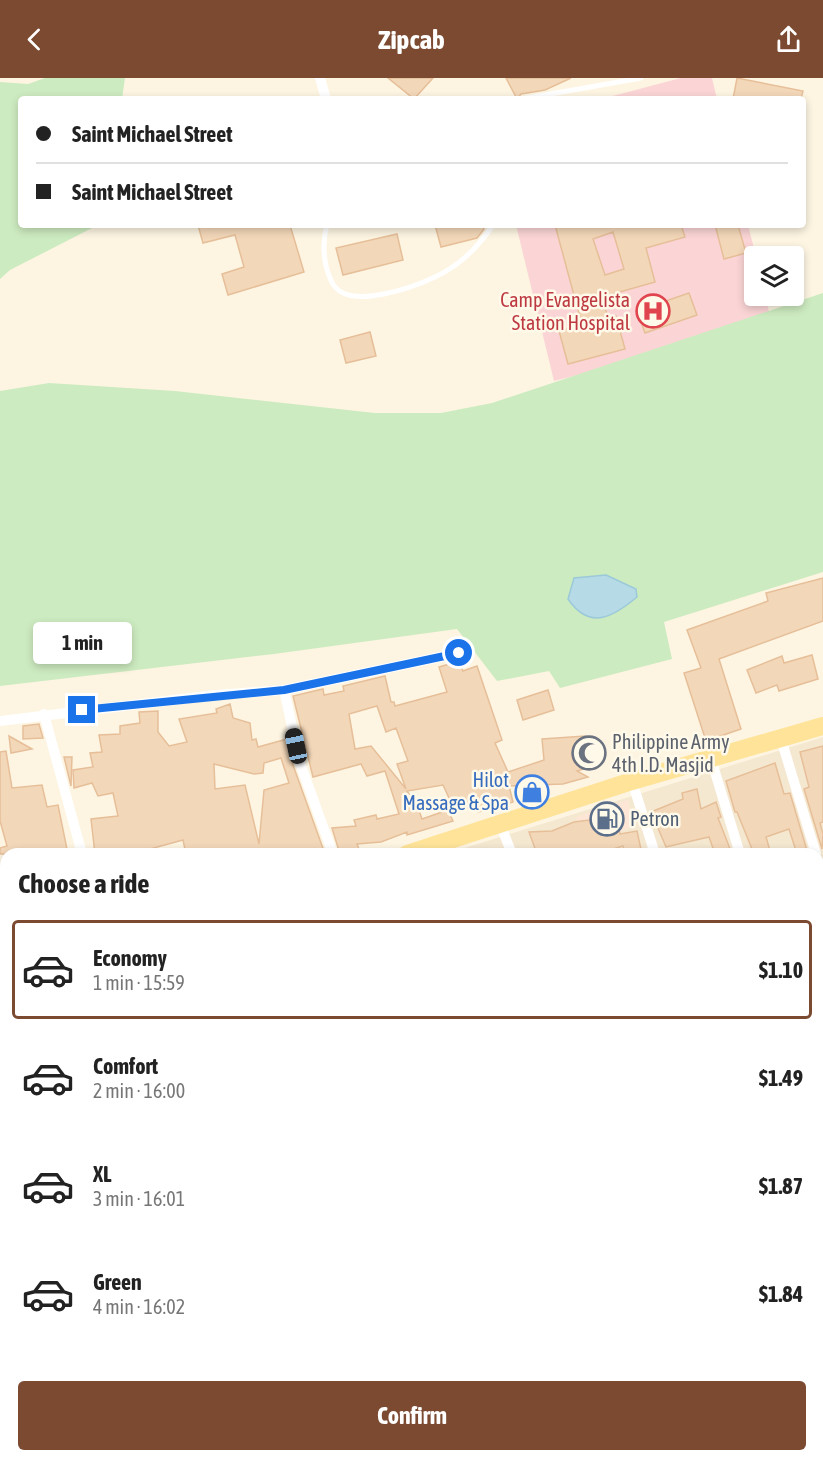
<!DOCTYPE html>
<meta charset="utf-8">
<style>
:root{--surface:#fff;--page:#f6f6f6;--text:#222;--muted:#767676;--line:#e0e0e0;--accent:#7c4a31}
body{margin:0;font-family:"Asap Condensed",sans-serif;background:var(--page);color:var(--text);height:100vh;display:flex;flex-direction:column;font-size:22px;white-space:nowrap}
*{box-sizing:border-box;margin:0}
p{font-size:20px;color:var(--muted)}
.icon{flex:none;width:33px;height:33px;fill:none;stroke:currentColor;stroke-width:2;stroke-linecap:round;stroke-linejoin:round}
.map{position:relative;flex:1;overflow:hidden}
.drawer{position:absolute;left:0px;top:770px;width:824px;height:614px;display:flex;flex-direction:column;background:var(--surface);border-radius:18px 18px 0 0;box-shadow:0 3px 9px #0003}
.drawer>*{flex:none}
.banner{position:absolute;left:18px;top:18px;width:788px;height:132px;border-radius:6px;box-shadow:0 3px 9px #0003;display:grid;align-content:center;height:132px;padding:0 18px;background:var(--surface)}
.controls{position:absolute;left:744px;top:168px;display:grid;gap:12px}
.controls a{display:grid;place-items:center;width:60px;height:60px;border-radius:6px;background:var(--surface);box-shadow:0 3px 9px #0003;font-size:30px}
.end{position:absolute;width:27px;height:27px;margin:-14px;border:8px solid #1a73e8;background:#fff;box-shadow:0 0 0 3px #fff}
.from{border-radius:50%}
.bubble{position:absolute;height:42px;border-radius:6px;background:var(--surface);box-shadow:0 3px 9px #0003;font-size:20px;font-weight:700;line-height:42px;text-align:center}
.car{position:absolute;width:18px;height:36px;margin:-18px -9px;border-radius:8px;box-shadow:0 0 4px 2px #0007;background:linear-gradient(#222 24%,#8ab4d8 0 40%,#222 0 76%,#8ab4d8 0 86%,#222 0)}
.banner b{display:flex;align-items:center;gap:21px;height:57px;font-size:22px}
.banner b+b{border-top:2px solid var(--line)}
.banner i{width:15px;height:15px;background:var(--text)}
ul{padding:0;list-style:none}
li{display:flex;align-items:center;gap:18px;height:99px;margin:0 12px 9px;padding:0 6px;border:3px solid transparent;border-radius:6px}
li div{flex:1}
li b{display:block;font-size:22px}
li em{font-style:normal;font-weight:700}
li.current{border-color:var(--accent)}
li>.icon{width:54px;height:54px;stroke-width:1.5}
h2{padding:0 18px;font-size:27px;line-height:72px}
.primary-button{display:flex;gap:12px;margin-top:auto;padding:12px 18px}
.primary-button a{flex:1;height:69px;border-radius:6px;background:var(--accent);color:#fff;font-size:24px;font-weight:700;line-height:69px;text-align:center}
header{display:flex;justify-content:space-between;align-items:center;height:78px;padding:0 18px;background:var(--accent);color:#fff;font-size:27px;font-weight:700}
.map>svg:first-child{display:block}
.residential{fill:#f5e8d1}
.commercial{fill:#fee6d6}
.medical{fill:#fbd5d6}
.green{fill:#cdebc0}
.water{fill:#b6dbe7;stroke:#9cc9d9;stroke-width:1.5}
.building{fill:#f3d7b9;stroke:#e6bf99;stroke-width:1.5;fill-rule:evenodd}
.lines{fill:none;stroke-linecap:round;stroke-linejoin:round}
.lane{stroke:#fff;stroke-width:5}
.street{stroke:#fff;stroke-width:10}
.secondary{stroke:#fff;stroke-width:16}
.primary{stroke:#fee399;stroke-width:18}
.route{stroke:#1a73e8;stroke-width:8}
.labels{text-anchor:middle;stroke-width:5;stroke-linejoin:round;paint-order:stroke}
.health-label{font-size:20px;fill:#be3a42;stroke:#fff9e9;text-anchor:end}
.worship-label{font-size:20px;fill:#5b616d;stroke:#fff9e9;text-anchor:start}
.shop-label{font-size:20px;fill:#366cbe;stroke:#fff9e9;text-anchor:end}
.service-label{font-size:20px;fill:#4e5e75;stroke:#fff9e9;text-anchor:start}
</style>
<header><svg class="icon" aria-label="back" viewBox="0 0 24 24"><path d="M15 5l-7 7 7 7"/></svg>Zipcab<svg class="icon" aria-label="share" viewBox="0 0 24 24"><path d="M12 15V3M7 8l5-5 5 5M5 13v7h14v-7"/></svg></header>
<div class="map">
<svg width="823" height="1382" viewBox="0 0 823 1382">
<rect width="100%" height="100%" fill="#fdf5e2"/>
<g class="residential">
<polygon points="823,659 823,1224 818,1224 818,776 445,776"/>
<polygon points="6,914 6,1377 372,1377 373,1382 0,1382 0,915"/>
</g>
<polygon class="commercial" points="628,722 634,748 585,768 576,739"/>
<g class="medical">
<polygon points="681,0 712,0 717,21 601,21"/>
<polygon points="516,147 748,147 756,178 754,218 765,218 773,249 554,303"/>
</g>
<g class="green">
<polygon points="45,0 125,0 122,21 21,21 21,147 98,147 10,192 0,201 0,4 28,6"/>
<polygon points="823,215 823,494 664,544 672,581 560,610 549,593 497,603 457,551 274,576 0,608 0,313 49,305 175,313 375,335 441,335 492,325"/>
</g>
<path class="water" d="M 606,497 L 636,511 L 637,519 C 613,539 590,553 568,521 L 574,500 Z"/>
<g class="building">
<polygon points="388,0 433,0 414,21"/>
<polygon points="506,0 571,0 545,12 521,16 517,21"/>
<polygon points="737,0 803,13 801,21 733,21"/>
<polygon points="198,147 290,147 304,194 228,217 222,196 244,189 235,157 203,165"/>
<polygon points="435,147 483,147 484,151 477,160 441,169"/>
<path d="M 555,147 L 681,147 L 685,159 L 646,170 L 655,204 L 602,219 L 608,240 L 616,238 L 625,271 L 568,286 L 559,253 L 582,247 ZM 613,154 L 624,191 L 605,197 L 593,161 Z"/>
<polygon points="715,147 738,147 746,175 724,181"/>
<polygon points="397,156 403,182 343,197 336,170"/>
<polygon points="689,215 697,237 645,255 637,233"/>
<polygon points="370,254 376,278 346,285 340,262"/>
<polygon points="823,500 823,543 719,581 741,651 706,663 684,595 701,590 687,552 768,523 766,515"/>
<polygon points="812,577 818,601 779,613 777,607 756,615 747,592 782,578 784,585"/>
<path d="M 459,583 L 463,593 L 477,588 L 502,662 L 495,665 L 508,694 L 544,682 L 542,661 L 585,658 L 587,690 L 577,693 L 588,699 L 563,706 L 509,708 L 513,724 L 478,734 L 477,728 L 455,733 L 443,707 L 407,713 L 411,719 L 414,718 L 422,741 L 448,732 L 453,743 L 407,757 L 407,754 L 381,764 L 357,766 L 359,771 L 340,776 L 332,750 L 356,748 L 354,742 L 376,737 L 377,741 L 399,736 L 385,693 L 367,698 L 361,686 L 313,699 L 293,618 L 323,611 L 324,617 L 344,613 L 343,608 L 385,598 L 391,624 L 394,624 L 395,628 L 447,614 L 439,589 ZM 377,628 L 386,654 L 396,650 L 408,683 L 397,686 L 406,711 L 371,668 L 355,671 L 349,636 Z"/>
<polygon points="548,612 554,632 523,642 517,622"/>
<path d="M 230,626 L 233,640 L 250,645 L 252,662 L 256,661 L 258,669 L 287,661 L 293,687 L 325,776 L 280,776 L 279,773 L 268,776 L 186,776 L 183,762 L 150,771 L 150,776 L 134,776 L 134,772 L 95,776 L 91,741 L 118,738 L 113,715 L 98,718 L 92,705 L 74,710 L 73,692 L 93,689 L 90,675 L 102,674 L 99,657 L 120,656 L 120,648 L 140,645 L 139,634 L 158,633 L 158,654 L 169,668 L 187,664 L 179,641 L 217,635 L 216,631 ZM 281,680 L 289,705 L 264,712 L 259,766 L 245,707 L 215,711 L 214,686 L 254,696 L 263,695 L 264,685 Z"/>
<polygon points="39,646 43,660 23,661 23,648"/>
<polygon points="9,658 32,671 11,675"/>
<polygon points="823,668 823,744 820,745 823,756 822,771 804,711 809,709 800,674"/>
<polygon points="6,673 12,710 42,707 47,729 58,727 68,776 0,776 0,770 7,768 0,743 0,674"/>
<polygon points="64,679 72,679 71,708"/>
<polygon points="775,685 784,716 790,715 808,776 797,776 789,751 766,759 771,776 754,776 737,734 735,734 726,703"/>
<polygon points="697,711 701,731 716,724 721,739 718,740 732,776 715,776 709,759 666,769 651,734 683,721 682,715"/>
<polygon points="614,731 620,756 637,753 642,776 625,776 623,768 597,776 537,776 529,754 552,753 574,744 598,741 596,736"/>
</g>
<g class="lines">
<g class="lane">
<polyline points="522,21 641,0"/>
<path d="M 327,147 C 323,161 323,174 326,188 C 328,195 330,203 335,209 C 353,231 414,209 435,199 C 459,188 479,168 493,147"/>
<polyline points="0,1159 6,1157"/>
</g>
<g class="street">
<polyline points="320,0 326,21"/>
<polyline points="284,612 300,685 333,776"/>
<polyline points="44,636 82,776"/>
<polyline points="0,643 215,617 284,612 459,575"/>
<polyline points="781,661 816,776"/>
<polyline points="711,681 740,776"/>
<polyline points="632,703 655,776"/>
<polyline points="500,746 512,776"/>
<polyline points="818,782 823,800"/>
<polyline points="818,1024 823,1042"/>
<polyline points="0,1033 6,1031"/>
<polyline points="0,1271 6,1269"/>
<polyline points="818,1347 823,1344"/>
<polyline points="236,1377 238,1382"/>
<polyline points="355,1377 357,1382"/>
<polyline points="520,1377 521,1382"/>
<polyline points="727,1382 740,1377"/>
</g>
<g class="secondary">
<polyline points="0,1287 6,1299"/>
<polyline points="46,1377 49,1382"/>
</g>
<g class="primary">
<polyline points="407,776 632,703 823,648"/>
<polyline points="0,903 6,901"/>
</g>
</g>
<g class="lines">
<polyline class="route" points="82,632 284,612 459,575"/>
</g>
<defs>
<symbol id="hospital-ring" viewBox="-11 -11 22 22"><circle r="9.5" fill="#fff9e9" stroke="#e0444e" stroke-width="1.5"/><path d="M-5-5h3v3.5h4V-5h3V5h-3V1.5h-4V5h-3Z" fill="#e0444e"/></symbol>
<symbol id="mosque-ring" viewBox="-11 -11 22 22"><circle r="9.5" fill="#fff9e9" stroke="#6b7280" stroke-width="1.5"/><path d="M3.5-4.9A6 6 0 1 0 3.5 4.9A5 5 0 1 1 3.5-4.9Z" fill="#6b7280"/></symbol>
<symbol id="shop-ring" viewBox="-11 -11 22 22"><circle r="9.5" fill="#fff9e9" stroke="#3f7fe0" stroke-width="1.5"/><path d="M-5-2.5h2.3a2.7 3.5 0 0 1 5.4 0H5L5.5 6h-11ZM-1.5-2.5h3a1.5 2.3 0 0 0-3 0Z" fill="#3f7fe0"/></symbol>
<symbol id="fuel-ring" viewBox="-11 -11 22 22"><circle r="9.5" fill="#fff9e9" stroke="#5c6f8a" stroke-width="1.5"/><path d="M-5.5-6h7V0h2V4h1.3V-2.5L3-4.5l.8-.8L6-3V5H2.5V1h-1V6h-7ZM-4.2-4.7v3.2H.2V-4.7Z" fill="#5c6f8a"/></symbol>
</defs>
<g fill-rule="evenodd">
<use href="#hospital-ring" x="634" y="214" width="38" height="38"/>
<use href="#mosque-ring" x="570" y="656" width="38" height="38"/>
<use href="#shop-ring" x="513" y="695" width="38" height="38"/>
<use href="#fuel-ring" x="588" y="722" width="38" height="38"/>
</g>
<g class="labels">
<g class="health-label">
<text x="630" y="229">Camp Evangelista<tspan x="630" dy="23">Station Hospital</tspan></text>
</g>
<g class="worship-label">
<text x="612" y="671">Philippine Army<tspan x="612" dy="23">4th I.D. Masjid</tspan></text>
</g>
<g class="shop-label">
<text x="509" y="709">Hilot<tspan x="509" dy="23">Massage &amp; Spa</tspan></text>
</g>
<g class="service-label">
<text x="630" y="748">Petron</text>
</g>
</g>
</svg>
<div class="controls">
<a><svg class="icon" aria-label="layers" viewBox="0 0 24 24"><path d="M12 4l9 5-9 5-9-5zM3 14l9 5 9-5"/></svg></a>
</div>
<i class="end from" style="left:459px;top:575px"></i>
<i class="end" style="left:82px;top:632px"></i>
<div class="bubble" style="left:33px;top:544px;width:99px">1 min</div>
<i class="car" style="left:296px;top:668px;rotate:348deg"></i>
<div class="banner">
<b><i class="from"></i>Saint Michael Street</b>
<b><i></i>Saint Michael Street</b>
</div>
<section class="drawer">
<h2>Choose a ride</h2>
<ul>
<li class="current"><svg class="icon" aria-label="car" viewBox="0 0 24 24"><path d="M5 17H2v-5l4-1 3-4h7l3 4 3 1v5h-3M9 17h6M6 11h13"/><circle cx="7" cy="17" r="2"/><circle cx="17" cy="17" r="2"/></svg><div><b>Economy</b><p>1 min · 15:59</p></div><em>$1.10</em></li>
<li><svg class="icon" aria-label="car" viewBox="0 0 24 24"><path d="M5 17H2v-5l4-1 3-4h7l3 4 3 1v5h-3M9 17h6M6 11h13"/><circle cx="7" cy="17" r="2"/><circle cx="17" cy="17" r="2"/></svg><div><b>Comfort</b><p>2 min · 16:00</p></div><em>$1.49</em></li>
<li><svg class="icon" aria-label="car" viewBox="0 0 24 24"><path d="M5 17H2v-5l4-1 3-4h7l3 4 3 1v5h-3M9 17h6M6 11h13"/><circle cx="7" cy="17" r="2"/><circle cx="17" cy="17" r="2"/></svg><div><b>XL</b><p>3 min · 16:01</p></div><em>$1.87</em></li>
<li><svg class="icon" aria-label="car" viewBox="0 0 24 24"><path d="M5 17H2v-5l4-1 3-4h7l3 4 3 1v5h-3M9 17h6M6 11h13"/><circle cx="7" cy="17" r="2"/><circle cx="17" cy="17" r="2"/></svg><div><b>Green</b><p>4 min · 16:02</p></div><em>$1.84</em></li>
</ul>
<div class="primary-button"><a>Confirm</a></div>
</section>
</div>
